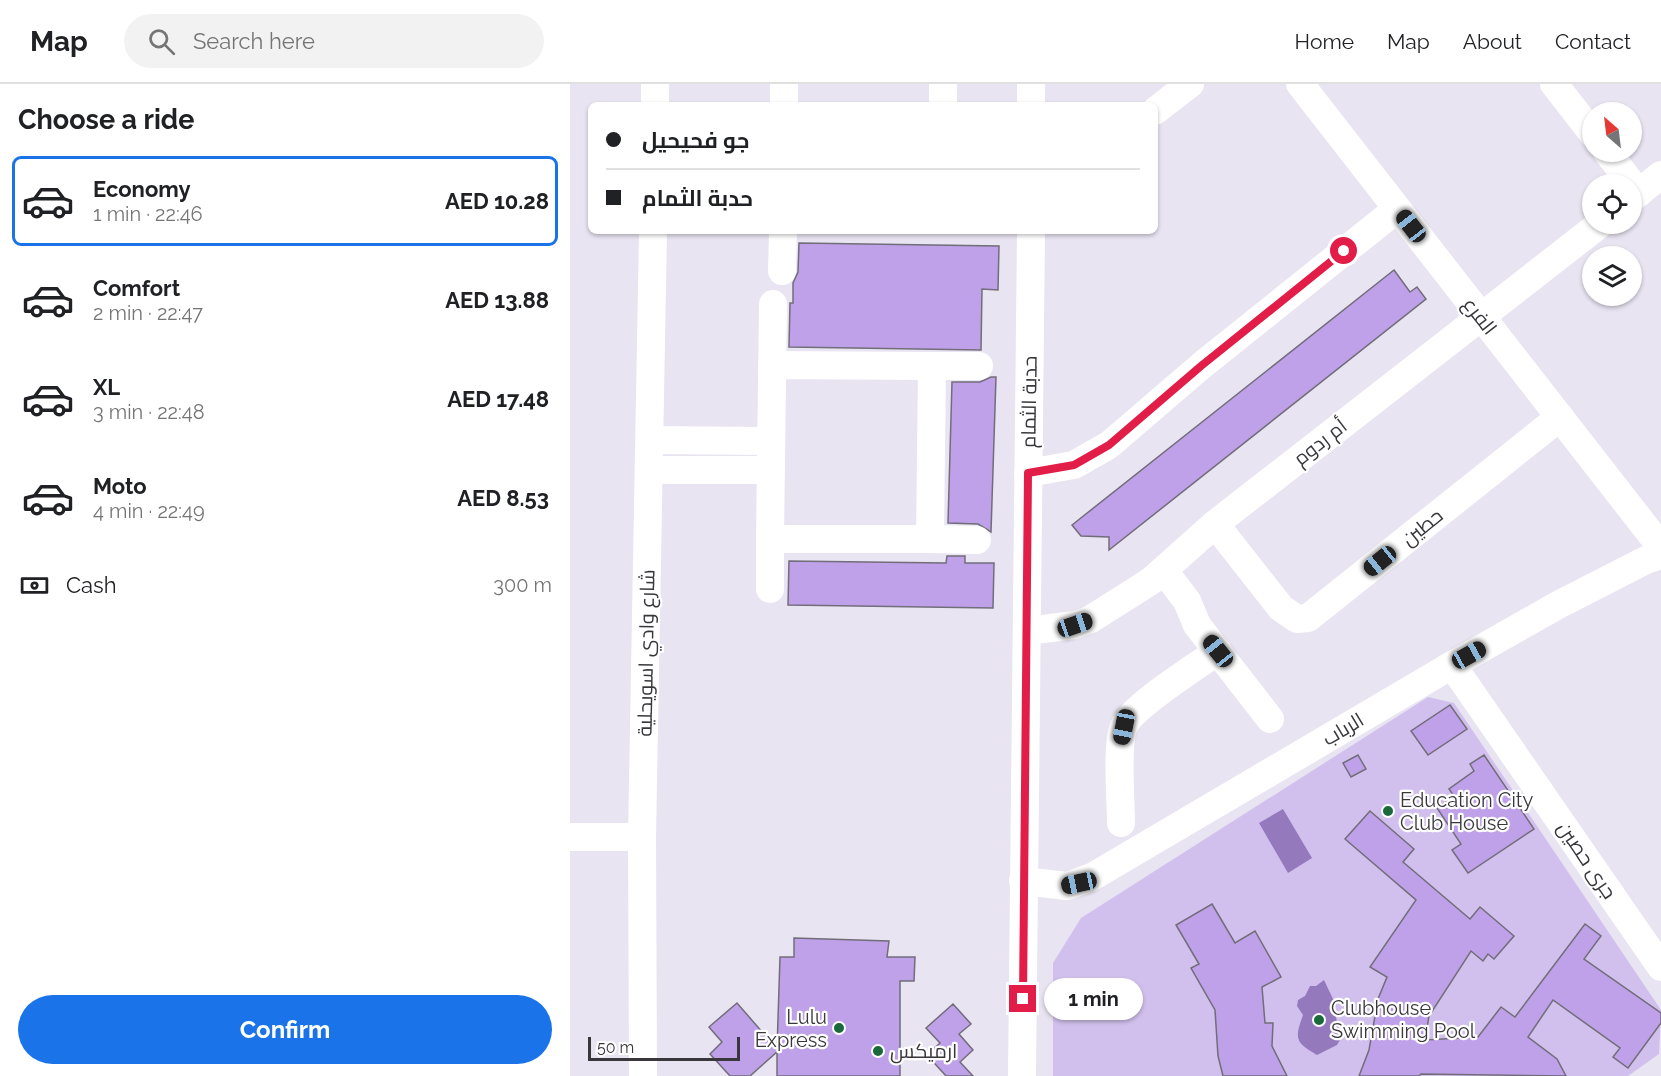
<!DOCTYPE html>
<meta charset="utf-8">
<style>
:root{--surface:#fff;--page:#f2f2f2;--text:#202124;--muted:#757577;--line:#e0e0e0;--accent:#1a73e8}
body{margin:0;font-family:Raleway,Cairo,sans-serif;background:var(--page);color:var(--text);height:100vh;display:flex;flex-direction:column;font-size:22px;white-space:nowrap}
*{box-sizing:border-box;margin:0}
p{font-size:20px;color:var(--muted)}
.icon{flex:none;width:33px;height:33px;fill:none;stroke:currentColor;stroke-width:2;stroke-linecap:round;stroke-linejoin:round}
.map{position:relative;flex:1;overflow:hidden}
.sheet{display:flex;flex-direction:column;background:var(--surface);width:570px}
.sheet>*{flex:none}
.banner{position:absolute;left:18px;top:18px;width:570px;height:132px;border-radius:9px;box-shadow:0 2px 4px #0004;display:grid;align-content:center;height:132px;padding:0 18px;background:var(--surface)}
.needle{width:39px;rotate:332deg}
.tools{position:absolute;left:1012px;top:18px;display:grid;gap:12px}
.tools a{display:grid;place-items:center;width:60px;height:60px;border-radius:50%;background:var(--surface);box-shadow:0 2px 4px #0004;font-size:30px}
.scale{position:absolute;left:18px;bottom:15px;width:152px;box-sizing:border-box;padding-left:6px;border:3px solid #39373c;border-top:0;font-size:16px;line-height:21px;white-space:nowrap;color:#39373c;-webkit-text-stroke:4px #fff;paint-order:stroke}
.end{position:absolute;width:27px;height:27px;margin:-14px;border:8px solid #e11d48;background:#fff;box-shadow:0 0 0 3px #fff}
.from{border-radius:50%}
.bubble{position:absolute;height:42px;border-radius:21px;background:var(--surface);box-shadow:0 2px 4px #0004;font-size:20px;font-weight:700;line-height:42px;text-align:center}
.car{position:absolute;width:18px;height:36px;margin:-18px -9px;border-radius:8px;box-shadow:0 0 4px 2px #0007;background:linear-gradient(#222 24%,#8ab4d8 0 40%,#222 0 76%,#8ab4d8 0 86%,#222 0)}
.banner b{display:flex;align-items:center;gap:21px;height:57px;font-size:22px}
.banner b+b{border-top:2px solid var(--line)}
.banner i{width:15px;height:15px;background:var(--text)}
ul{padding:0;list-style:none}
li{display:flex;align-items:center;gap:18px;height:90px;margin:0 12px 9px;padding:0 6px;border:3px solid transparent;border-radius:9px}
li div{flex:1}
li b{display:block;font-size:22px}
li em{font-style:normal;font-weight:700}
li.current{border-color:var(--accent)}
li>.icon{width:54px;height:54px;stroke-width:1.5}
h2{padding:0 18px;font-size:27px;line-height:72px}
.pay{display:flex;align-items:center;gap:15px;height:66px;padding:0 18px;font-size:22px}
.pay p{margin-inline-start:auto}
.action{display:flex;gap:12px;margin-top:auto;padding:12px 18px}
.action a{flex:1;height:69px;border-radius:36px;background:var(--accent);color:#fff;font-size:24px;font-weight:700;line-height:69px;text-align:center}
header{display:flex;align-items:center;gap:36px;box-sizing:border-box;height:84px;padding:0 30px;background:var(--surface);border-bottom:2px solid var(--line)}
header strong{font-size:28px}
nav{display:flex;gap:33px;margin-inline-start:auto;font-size:21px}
.search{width:420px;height:54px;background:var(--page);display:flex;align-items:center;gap:15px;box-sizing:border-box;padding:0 21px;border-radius:33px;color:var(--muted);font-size:22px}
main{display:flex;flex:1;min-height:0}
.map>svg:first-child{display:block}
.green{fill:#d1c0ed}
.water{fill:#9579bd}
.building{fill:#bea1e8;stroke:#716d79;stroke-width:1.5}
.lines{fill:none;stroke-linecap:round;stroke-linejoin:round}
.minor{stroke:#fff;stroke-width:28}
.route{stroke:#e11d48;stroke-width:8}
.poi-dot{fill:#19693a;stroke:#fff;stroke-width:2}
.labels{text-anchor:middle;stroke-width:4.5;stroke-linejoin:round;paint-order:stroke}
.street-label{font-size:20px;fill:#39373c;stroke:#fff}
.poi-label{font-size:20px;fill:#39373c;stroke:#fff;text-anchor:start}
</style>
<header>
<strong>Map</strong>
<div class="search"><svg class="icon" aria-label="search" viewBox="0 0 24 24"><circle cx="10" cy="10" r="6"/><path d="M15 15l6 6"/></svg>Search here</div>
<nav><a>Home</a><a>Map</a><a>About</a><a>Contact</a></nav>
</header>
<main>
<section class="sheet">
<h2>Choose a ride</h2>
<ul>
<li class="current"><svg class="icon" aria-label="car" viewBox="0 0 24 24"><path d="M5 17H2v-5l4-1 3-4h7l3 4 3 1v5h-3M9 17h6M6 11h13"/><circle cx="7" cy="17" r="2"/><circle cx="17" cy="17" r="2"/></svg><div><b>Economy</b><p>1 min · 22:46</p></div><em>AED 10.28</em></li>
<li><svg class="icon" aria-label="car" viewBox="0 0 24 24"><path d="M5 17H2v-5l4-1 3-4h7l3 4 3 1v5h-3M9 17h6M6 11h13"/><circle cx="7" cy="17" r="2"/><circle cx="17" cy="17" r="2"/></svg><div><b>Comfort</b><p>2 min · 22:47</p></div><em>AED 13.88</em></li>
<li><svg class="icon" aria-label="car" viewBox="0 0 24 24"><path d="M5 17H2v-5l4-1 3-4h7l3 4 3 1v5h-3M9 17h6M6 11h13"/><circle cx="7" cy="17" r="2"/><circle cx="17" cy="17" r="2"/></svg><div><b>XL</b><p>3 min · 22:48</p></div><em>AED 17.48</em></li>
<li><svg class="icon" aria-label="car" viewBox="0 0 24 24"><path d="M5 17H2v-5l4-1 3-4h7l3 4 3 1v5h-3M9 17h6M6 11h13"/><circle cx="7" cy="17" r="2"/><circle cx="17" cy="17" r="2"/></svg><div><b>Moto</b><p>4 min · 22:49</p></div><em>AED 8.53</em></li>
</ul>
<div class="pay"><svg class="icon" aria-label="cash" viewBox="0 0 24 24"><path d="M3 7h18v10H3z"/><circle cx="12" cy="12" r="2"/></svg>Cash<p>300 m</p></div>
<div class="action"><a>Confirm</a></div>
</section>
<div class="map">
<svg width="1091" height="992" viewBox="0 0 1091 992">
<rect width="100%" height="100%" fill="#e9e4f2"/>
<polygon class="green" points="858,613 884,619 1091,926 1089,970 1058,992 483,992 483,879 511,834"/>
<g class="water">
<polygon points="713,725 742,774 718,789 689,739"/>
<path d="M 754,896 L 763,915 L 769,917 L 764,925 L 771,954 L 767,961 L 747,971 C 724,958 725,954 733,931 L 727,922 L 728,916 L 735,912 L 740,902 L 746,902 Z"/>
</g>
<g class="building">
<polygon points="229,159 429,162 428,206 412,205 411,266 219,263 220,219 223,219 223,199 228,188"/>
<polygon points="824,186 840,208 847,203 856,215 539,466 539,453 511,452 502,441"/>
<polygon points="421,293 426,293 421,448 408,440 378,439 382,298 410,298"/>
<polygon points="377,472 395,472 395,479 424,479 423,524 218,521 219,477 376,479"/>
<polygon points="880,621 897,645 858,671 841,647"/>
<polygon points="788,671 796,685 781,693 773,679"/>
<polygon points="914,671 964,745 898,789 882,766 891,760 867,724 884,712 879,705 904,687 900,680"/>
<polygon points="800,727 844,765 833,778 900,835 910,823 944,852 924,875 918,870 913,877 901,867 859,932 855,956 908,953 931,923 945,933 1015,840 1031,852 1014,875 1091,929 1091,939 1058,984 1043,973 1050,964 983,916 958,953 987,975 996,992 851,990 849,992 789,992 799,966 808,915 817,893 800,883 846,816 775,755"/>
<polygon points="642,820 665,859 685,847 711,893 692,903 695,939 703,939 702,962 717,992 653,992 648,972 645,926 621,884 629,880 606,841"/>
<polygon points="224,854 319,857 317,873 345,873 344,897 330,897 330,992 207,992 207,968 180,992 160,992 140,970 152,958 139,943 167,919 207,965 210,873 224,873"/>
<polygon points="383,920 401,940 389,950 403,966 390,978 403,992 376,992 357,971 370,959 356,944"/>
</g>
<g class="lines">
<g class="minor">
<polyline points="730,0 1091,463"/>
<polyline points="984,0 1023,50"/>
<polyline points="85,21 85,0"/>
<polyline points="214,21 214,0"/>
<polyline points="373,21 373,0"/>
<polyline points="461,21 461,0"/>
<polyline points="585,27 620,0"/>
<polyline points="1037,68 1069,109"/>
<polyline points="1062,114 1091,91"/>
<polyline points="212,187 213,147"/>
<polyline points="202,281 362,282 360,455 200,455 203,220"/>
<polyline points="362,282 409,282"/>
<polyline points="80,356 201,357"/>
<polyline points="79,386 201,386"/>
<polyline points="458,389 504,381 539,361 631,282 827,125"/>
<polyline points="645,440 711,524 727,535 738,534 990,333"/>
<polyline points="360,455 407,456"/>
<polyline points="594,487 617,517 627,541 700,635"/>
<polyline points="200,505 200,455"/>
<polyline points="457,547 505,541 521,535 581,497 645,440 1030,140"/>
<polyline points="882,581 1091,883"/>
<path d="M 551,739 C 551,717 546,660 554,642 C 564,621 626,583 648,567"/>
<polyline points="0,753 72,753"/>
<polyline points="453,797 497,802 522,793 882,581 988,521 1076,476 1091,471"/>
<polyline points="73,992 72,753 83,147"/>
<polyline points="452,992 461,147"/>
</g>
</g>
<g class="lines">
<polyline class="route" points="453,915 458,389 504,381 539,361 631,282 774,167"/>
</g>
<g class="poi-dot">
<circle cx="818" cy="727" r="6"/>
<circle cx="749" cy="936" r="6"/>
<circle cx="269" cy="944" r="6"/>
<circle cx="308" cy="967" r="6"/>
</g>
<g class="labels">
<g class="street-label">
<text transform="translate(910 232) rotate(52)" y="7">الفرع</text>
<text transform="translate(459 318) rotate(-89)" y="7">حدبة الثمام</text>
<text transform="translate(750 358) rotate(-38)" y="7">أم ردوم</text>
<text transform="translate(852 443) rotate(-39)" y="7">حطين</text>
<text transform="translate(76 569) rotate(-89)" y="7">شارع وادي اسويحلية</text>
<text transform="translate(773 645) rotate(-31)" y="7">الرباب</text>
<text transform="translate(1017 776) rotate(56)" y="7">جرى حصين</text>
</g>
<g class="poi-label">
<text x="830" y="723">Education City<tspan x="830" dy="23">Club House</tspan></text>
<text x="761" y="931">Clubhouse<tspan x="761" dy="23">Swimming Pool</tspan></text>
<text x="257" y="940" text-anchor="end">Lulu<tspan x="257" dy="23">Express</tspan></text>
<text x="320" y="974">ارميكس</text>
</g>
</g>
</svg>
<div class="tools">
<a><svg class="needle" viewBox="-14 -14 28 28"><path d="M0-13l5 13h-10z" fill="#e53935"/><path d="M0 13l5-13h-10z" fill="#757577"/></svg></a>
<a><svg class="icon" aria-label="locate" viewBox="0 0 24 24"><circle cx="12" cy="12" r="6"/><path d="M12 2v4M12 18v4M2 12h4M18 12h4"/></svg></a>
<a><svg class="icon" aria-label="layers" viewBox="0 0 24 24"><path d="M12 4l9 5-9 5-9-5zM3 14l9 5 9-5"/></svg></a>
</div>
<div class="scale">50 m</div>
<i class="end from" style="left:774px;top:167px"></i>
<i class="end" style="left:453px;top:915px"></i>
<div class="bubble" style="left:474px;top:894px;width:99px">1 min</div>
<i class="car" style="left:841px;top:142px;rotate:322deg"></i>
<i class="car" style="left:810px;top:477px;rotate:231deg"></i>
<i class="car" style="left:505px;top:541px;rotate:71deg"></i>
<i class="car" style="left:648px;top:567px;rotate:321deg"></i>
<i class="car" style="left:899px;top:571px;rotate:61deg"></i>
<i class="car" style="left:554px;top:643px;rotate:191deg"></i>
<i class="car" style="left:509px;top:799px;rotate:258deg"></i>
<div class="banner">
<b><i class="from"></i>جو فحيحيل</b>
<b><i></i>حدبة الثمام</b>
</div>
</div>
</main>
